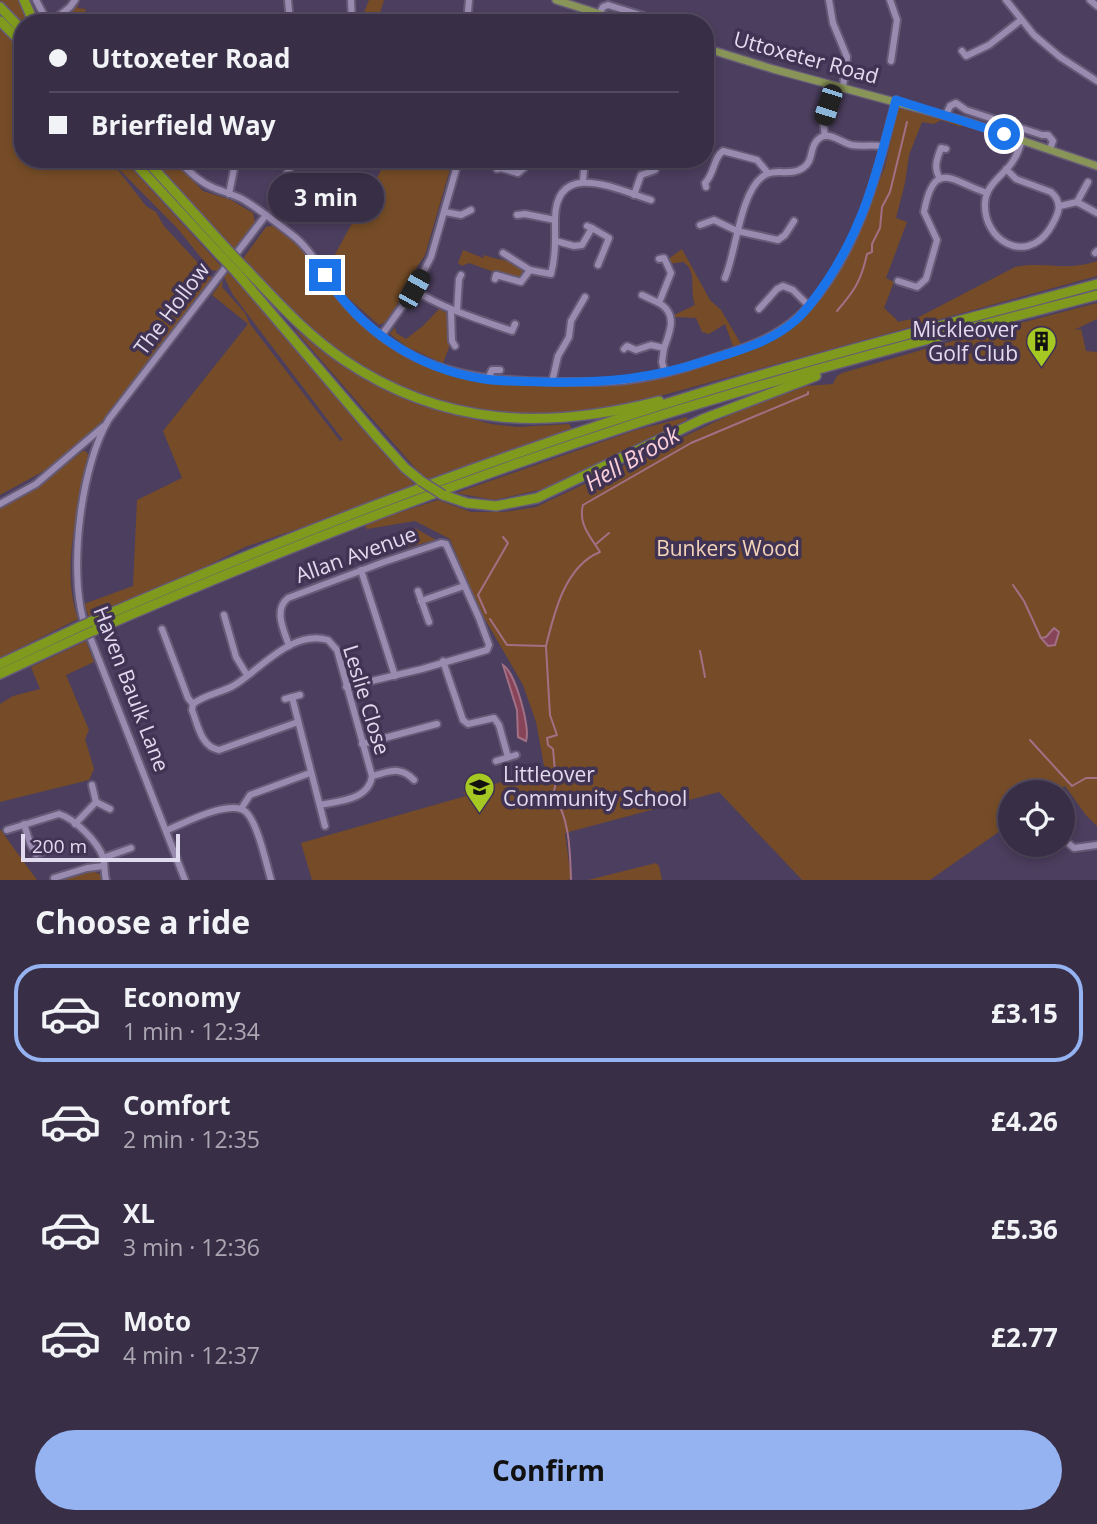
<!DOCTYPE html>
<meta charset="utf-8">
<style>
:root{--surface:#382e46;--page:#433a51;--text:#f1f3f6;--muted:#aba8b3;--line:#524a5f;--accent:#95b2f1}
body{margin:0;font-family:"Open Sans",sans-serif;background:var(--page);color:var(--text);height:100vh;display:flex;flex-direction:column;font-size:26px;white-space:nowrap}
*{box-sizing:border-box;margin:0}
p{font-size:23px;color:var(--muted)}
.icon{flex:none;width:38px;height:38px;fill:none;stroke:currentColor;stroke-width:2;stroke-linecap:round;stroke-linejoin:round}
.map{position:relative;height:880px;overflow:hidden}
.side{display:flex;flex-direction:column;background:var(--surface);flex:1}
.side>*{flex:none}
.hud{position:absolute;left:14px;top:14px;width:700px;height:154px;border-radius:28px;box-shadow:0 4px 10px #0003,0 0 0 2px var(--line);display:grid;align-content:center;height:154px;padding:0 35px;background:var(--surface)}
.controls{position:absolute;left:998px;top:780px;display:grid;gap:14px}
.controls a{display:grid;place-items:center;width:77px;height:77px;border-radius:50%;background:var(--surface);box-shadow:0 4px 10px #0003,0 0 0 2px var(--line);font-size:35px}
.scale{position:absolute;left:21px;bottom:18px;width:159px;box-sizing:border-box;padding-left:7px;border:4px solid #e2daef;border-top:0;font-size:19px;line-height:24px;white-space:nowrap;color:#e2daef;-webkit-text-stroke:5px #403353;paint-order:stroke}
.end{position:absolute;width:32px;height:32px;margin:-16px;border:9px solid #1a73e8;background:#fff;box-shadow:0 0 0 4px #fff}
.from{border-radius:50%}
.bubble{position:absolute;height:49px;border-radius:24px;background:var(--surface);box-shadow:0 4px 10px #0003,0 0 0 2px var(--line);font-size:23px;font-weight:700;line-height:49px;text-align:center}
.car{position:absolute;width:21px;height:42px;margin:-21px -10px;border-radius:9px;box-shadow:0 0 5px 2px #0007;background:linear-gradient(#222 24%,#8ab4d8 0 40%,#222 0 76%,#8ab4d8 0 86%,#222 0)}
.hud b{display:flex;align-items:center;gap:24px;height:66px;font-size:26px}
.hud b+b{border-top:2px solid var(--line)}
.hud i{width:18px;height:18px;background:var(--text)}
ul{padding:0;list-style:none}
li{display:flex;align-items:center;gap:21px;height:98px;margin:0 14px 10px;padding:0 21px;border:4px solid transparent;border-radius:28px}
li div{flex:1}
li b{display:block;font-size:26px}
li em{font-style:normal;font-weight:700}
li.current{border-color:var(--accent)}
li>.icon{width:63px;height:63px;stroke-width:1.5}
h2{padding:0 35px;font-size:32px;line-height:84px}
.cta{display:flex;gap:14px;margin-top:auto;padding:14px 35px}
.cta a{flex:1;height:80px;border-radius:42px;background:var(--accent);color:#111;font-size:28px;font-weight:700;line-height:80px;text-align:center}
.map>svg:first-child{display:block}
.green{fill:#754c27}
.water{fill:#874358;stroke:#a27085;stroke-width:2}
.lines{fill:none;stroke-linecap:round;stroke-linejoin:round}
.stream{stroke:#a27085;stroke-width:2}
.minor-casing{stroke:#665b77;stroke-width:10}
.major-casing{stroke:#665b77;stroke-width:10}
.highway-casing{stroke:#665b77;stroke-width:12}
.minor{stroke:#998bb0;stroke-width:6}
.major{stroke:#899458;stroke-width:7}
.highway{stroke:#7f9a1d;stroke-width:9}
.highway-bridge-casing{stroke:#665b77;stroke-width:12;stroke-linecap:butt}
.highway-bridge{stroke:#7f9a1d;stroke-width:9}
.route{stroke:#1a73e8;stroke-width:9}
.labels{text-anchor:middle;stroke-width:7;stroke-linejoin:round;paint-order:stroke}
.street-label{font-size:21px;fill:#e2daef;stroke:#403353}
.poi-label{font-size:21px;fill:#e2daef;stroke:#403353;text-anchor:end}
.park-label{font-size:21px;fill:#f3d4b9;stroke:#403353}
.water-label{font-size:23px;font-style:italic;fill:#fcd0db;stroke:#403353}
</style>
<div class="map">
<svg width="1097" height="880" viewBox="0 0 1097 880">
<rect width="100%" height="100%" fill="#4b3e5e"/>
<g class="green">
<polygon points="0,0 21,0 30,23 23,23 23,26"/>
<polygon points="80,0 77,8 86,9 85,11 93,19 103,23 60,23"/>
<polygon points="369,0 384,0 377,23 356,23 356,17 363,15"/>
<polygon points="0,27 23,51 23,159 123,159 221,266 217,271 211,270 178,229 111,161 146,206 156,212 164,226 212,278 189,307 161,348 101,423 81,443 44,471 0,495"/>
<path d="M 904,106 L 963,124 L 961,127 L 941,120 L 934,124 L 922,122 L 909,155 L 905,183 L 896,218 L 907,222 L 886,278 L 894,282 L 884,308 L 897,320 L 897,322 L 917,318 L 1015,267 C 1045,261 1065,272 1097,261 L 1097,276 L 627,405 C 606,408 584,413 563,414 C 484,419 404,397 340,351 C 303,325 273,292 242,260 L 266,227 L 276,225 L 308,255 L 342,305 L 360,323 L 380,340 L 424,365 L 467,379 L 520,385 L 618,386 L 667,377 L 762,345 L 783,333 L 811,308 L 860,229 L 885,167 L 898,109 Z"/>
<polygon points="153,159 172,159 203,191 231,200 253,213 255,222 236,248 232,248"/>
<polygon points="384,159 453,159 425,255 417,267 409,288 385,322 379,325 345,295 328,267 384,165"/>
<path d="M 682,249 L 710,300 L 721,310 L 741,344 L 733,346 L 725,324 L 709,334 L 702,332 L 696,318 L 675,317 L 674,315 L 695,305 C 689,289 698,271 683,262 L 668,264 L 667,260 Z"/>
<path d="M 463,250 L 483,258 L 484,255 C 500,261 507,258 522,268 L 523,275 L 520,280 L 516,280 L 469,263 L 462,266 L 458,263 Z"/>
<polygon points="228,272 261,307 375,442 414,484 344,513 245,547 199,570 89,617 84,604 133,586 137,500 182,478 163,431 248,324 212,295 223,280 222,287 245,313 250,324 340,441 343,440 233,295 224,277"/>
<polygon points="1097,303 1097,319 1074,330 1081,329 1086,351 1097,352 1097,826 1085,814 1065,786 1055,793 1010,793 1010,824 930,880 802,880 719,792 565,833 571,879 567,880 312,880 301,843 466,796 463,792 545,771 536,722 523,685 475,602 450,539 415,521 367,529 364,524 438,500 471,512 504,512 536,507 736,412 806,386 833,384 837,376 842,373 960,339"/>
<polygon points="439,309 448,314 451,325 450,345 443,363 407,347 390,334 395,327 396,333 406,339 423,326"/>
<polygon points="293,328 352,372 414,403 491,424 517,427 569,424 573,430 427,479 415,468"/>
<polygon points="687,417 687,420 544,489 494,500 456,493 636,430"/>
<path d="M 83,451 L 86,451 L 88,455 C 79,507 60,568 78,619 L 0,658 L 0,507 L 35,489 Z"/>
<polygon points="415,528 436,540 404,548 398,531"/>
<polygon points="86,641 94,662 66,675 89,730 85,739 94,769 89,780 0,802 0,704 13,696 40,689 31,667"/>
<polygon points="0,829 37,880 0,880"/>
<polygon points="656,863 659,866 662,880 588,880"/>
<polygon points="93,871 101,875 102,880 63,880"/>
</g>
<g class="water">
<polygon points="1054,628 1059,632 1055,645 1048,646 1041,638 1046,637"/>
<path d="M 503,665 C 515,672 531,728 526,741 L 518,737 L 517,710 Z"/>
</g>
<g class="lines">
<g class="stream">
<path d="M 837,311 C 855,290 861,281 867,254 L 872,252 L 872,244 L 880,228 L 882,207 L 890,192 L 907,122"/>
<polyline points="596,544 609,533"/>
<polyline points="1013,585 1024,601 1041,638"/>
<polyline points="486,613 478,595 508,543 503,537"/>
<path d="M 490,619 L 507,645 L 546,646 C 554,613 565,566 600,552 C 590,536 578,524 583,505 L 691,443 L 808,394 L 808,392"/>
<path d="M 546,647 L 550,715 L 557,735 L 547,738 L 548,745 L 553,749 L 556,782 L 553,796 C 570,816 570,853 571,879"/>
<polyline points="700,651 705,677"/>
<polyline points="1030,740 1072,786 1086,778 1097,778"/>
</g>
<defs>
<g id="minor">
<polyline points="36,0 48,23"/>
<polyline points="288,0 290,23"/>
<polyline points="351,0 352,23"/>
<polyline points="829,0 833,23 847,57 843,86"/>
<polyline points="890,0 897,20 891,61"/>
<polyline points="1006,0 1034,35 1060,57 1097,81"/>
<polyline points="1090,0 1097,6"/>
<polyline points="599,14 603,7 608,5 650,18 653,23"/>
<polyline points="50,23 70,7 75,0"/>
<polyline points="467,23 469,0"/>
<polyline points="962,51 966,56 989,45 1021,20"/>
<polyline points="946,115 950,106 956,103 966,110 1042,135 1048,135 1053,141 1050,149"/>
<polyline points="825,136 823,120 829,99 833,99"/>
<path d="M 177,159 C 189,171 199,182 214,188 C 224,192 235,195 244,200 C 260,210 276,222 291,234 C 310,248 320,269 333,287 C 351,312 373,332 399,348 C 447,378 501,381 556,382 C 584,382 613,383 641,378 C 667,374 692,366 717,357 C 751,346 783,335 808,307 C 860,249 877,174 896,100"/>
<polyline points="497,169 501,168 518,173 524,168 528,159"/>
<path d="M 1006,169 L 1016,179 L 1051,192 C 1065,204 1057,217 1049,230 C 1025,265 983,240 985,203 C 986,185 1001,177 1011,164 C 1017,156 1020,148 1022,139"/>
<path d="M 940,179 C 933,167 937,159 941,148 L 946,149"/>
<polyline points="583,181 585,159"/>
<path d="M 706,187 L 705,183 C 715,173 713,158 723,151 L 757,160 L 768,173"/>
<polyline points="229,194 236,159"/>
<polyline points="634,195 641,175 655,170 659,159"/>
<polyline points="1077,202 1088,182"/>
<polyline points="273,204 294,159"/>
<polyline points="1060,206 1077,202 1097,213"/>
<polyline points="445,212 461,215 471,210"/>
<polyline points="517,215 525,214 555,220"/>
<polyline points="700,225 714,220 737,231 778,240 785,235 794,221"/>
<polyline points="592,228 609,238 598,265"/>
<polyline points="556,241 574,246 582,245 592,228 587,226"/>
<path d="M 503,253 L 530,270 L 551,274 C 556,255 555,238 555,219 C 556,158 618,190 651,200"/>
<polyline points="1095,253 1097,251"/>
<path d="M 659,259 L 664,258 L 671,273 L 659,303 C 678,314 670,332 664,348"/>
<path d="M 725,278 C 736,252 740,194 762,177 C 774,167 790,177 803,168 C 812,162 810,154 814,145 C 824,126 839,142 852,145 C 863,147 873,144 884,147"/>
<polyline points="495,279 496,275 521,282 530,270"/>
<path d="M 898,281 L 917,287 L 926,279 L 937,240 L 924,212 C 934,157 953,182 987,193"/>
<path d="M 414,290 C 444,309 478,319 512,331 L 515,324"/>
<polyline points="642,295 659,303"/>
<polyline points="759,309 777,289 783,286 793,290 809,306"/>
<polyline points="451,310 452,341 455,346"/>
<polyline points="457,311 459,279 461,275"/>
<polyline points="381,336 414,290 431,257 459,159"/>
<polyline points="624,349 627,346 636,350 651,345 664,348 662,362 665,373"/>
<polyline points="488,379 492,370 500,370"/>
<polyline points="552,382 558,356 569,337 571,321 585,297"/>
<polyline points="0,504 36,484 104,426"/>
<polyline points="361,570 395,676"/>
<polyline points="418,591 429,622"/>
<polyline points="421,601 464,586"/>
<polyline points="224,615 236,657 247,675"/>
<path d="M 162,629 L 188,698 L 193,704 L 192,710 C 198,725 201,747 219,750 L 298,722"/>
<path d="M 289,646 C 284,630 273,610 288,598 L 384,562 L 441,543 L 446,544 L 479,618 L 489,645 L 487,650 L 422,669 L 346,687"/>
<polyline points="443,661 463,720 468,724 494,718 499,725 508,757"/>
<polyline points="292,697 325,826"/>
<polyline points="285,699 300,695"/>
<path d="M 193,704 C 204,695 220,693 233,686 C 260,670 292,629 328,640 L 337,650 L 372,776 C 369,800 339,801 320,805"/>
<polyline points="362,744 437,724"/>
<polyline points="496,761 516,755"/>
<path d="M 372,776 C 389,772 400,765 414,780"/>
<polyline points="96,802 110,809"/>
<polyline points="241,809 250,795 310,773"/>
<polyline points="24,824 30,843 36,854 42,852"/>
<polyline points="75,824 96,802 92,785"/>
<path d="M 7,830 L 59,814 C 75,819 97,841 103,857 C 105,864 104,873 106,880"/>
<path d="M 167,830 C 183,824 231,798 246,812 C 258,824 266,863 271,880"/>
<polyline points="1062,838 1074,848 1097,845"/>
<polyline points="103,858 131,848"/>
<polyline points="54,878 87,868 104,866"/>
<path d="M 185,880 L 83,619 C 69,567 81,465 109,419 L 266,215"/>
</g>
<g id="major">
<polyline points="556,0 628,23"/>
<polyline points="705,48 773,69 965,121 1097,166"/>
</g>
<g id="highway">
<polyline points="24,0 34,23"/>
<polyline points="0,7 23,31"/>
<polyline points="0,21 23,44"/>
<polyline points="131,159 220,255"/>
<polyline points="145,159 226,248"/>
<path d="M 243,266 C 275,299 305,334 344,360 C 443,427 547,430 659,401"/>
<polyline points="237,273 377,437 405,468 421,481"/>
<polyline points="443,495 467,503 496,506 537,498 703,419 816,376"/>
<path d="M 90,622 C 292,534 499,454 710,390 C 838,351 968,319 1097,284"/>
<path d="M 93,631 C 272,553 454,482 640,422 C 791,374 944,335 1097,295"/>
<polyline points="0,664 79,627"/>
<polyline points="0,674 82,636"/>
</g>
</defs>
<use href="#minor" class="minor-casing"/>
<use href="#major" class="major-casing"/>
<use href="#highway" class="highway-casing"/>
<use href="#minor" class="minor"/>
<use href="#major" class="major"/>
<use href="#highway" class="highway"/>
<defs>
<g id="highway-bridge">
<polyline points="226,248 243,266"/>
<polyline points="220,255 237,273"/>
<polyline points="421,481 443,495"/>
<polyline points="79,627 90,622"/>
<polyline points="82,636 93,631"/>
</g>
</defs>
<use href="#highway-bridge" class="highway-bridge-casing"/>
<use href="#highway-bridge" class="highway-bridge"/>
</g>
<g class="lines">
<path class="route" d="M 325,275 C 361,331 418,369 484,379 C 505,382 527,381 548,382 C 605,383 651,379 705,361 C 737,351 770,343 796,320 C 809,308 819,293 829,278 C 867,219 878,167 896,100 L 1004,134"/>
</g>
<defs>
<symbol id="building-pin" viewBox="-11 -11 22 30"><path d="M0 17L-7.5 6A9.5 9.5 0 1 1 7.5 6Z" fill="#a5c823" stroke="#403353"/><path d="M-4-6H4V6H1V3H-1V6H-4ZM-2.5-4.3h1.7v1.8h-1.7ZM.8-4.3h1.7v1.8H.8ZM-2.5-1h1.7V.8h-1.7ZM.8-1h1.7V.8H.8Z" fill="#111"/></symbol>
<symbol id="school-pin" viewBox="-11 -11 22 30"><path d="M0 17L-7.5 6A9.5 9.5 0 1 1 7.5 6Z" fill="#a5c823" stroke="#403353"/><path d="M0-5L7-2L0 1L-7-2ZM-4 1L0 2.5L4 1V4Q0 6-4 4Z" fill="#111"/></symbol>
</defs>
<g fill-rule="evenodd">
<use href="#building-pin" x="1024" y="324" width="35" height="47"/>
<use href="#school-pin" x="462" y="770" width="35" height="47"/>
</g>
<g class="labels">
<g class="street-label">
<text transform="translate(806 58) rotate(15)" y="7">Uttoxeter Road</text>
<text transform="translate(172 309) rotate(-53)" y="7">The Hollow</text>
<text transform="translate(356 555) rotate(-20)" y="7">Allan Avenue</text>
<text transform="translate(131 689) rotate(69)" y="7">Haven Baulk Lane</text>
<text transform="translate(366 700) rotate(73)" y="7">Leslie Close</text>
</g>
<g class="poi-label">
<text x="1018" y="337">Mickleover<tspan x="1018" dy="24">Golf Club</tspan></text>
<text x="503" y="782" text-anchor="start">Littleover<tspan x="503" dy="24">Community School</tspan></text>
</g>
<g class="park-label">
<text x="728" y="556">Bunkers Wood</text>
</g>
<g class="water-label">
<text transform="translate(632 459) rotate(-30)" y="8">Hell Brook</text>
</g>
</g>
</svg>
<div class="controls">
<a><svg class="icon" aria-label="locate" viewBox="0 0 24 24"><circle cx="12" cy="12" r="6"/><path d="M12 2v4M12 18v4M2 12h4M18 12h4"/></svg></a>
</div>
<div class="scale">200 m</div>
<i class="end from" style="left:1004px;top:134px"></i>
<i class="end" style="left:325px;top:275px"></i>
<div class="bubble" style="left:268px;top:173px;width:116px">3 min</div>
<i class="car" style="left:828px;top:105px;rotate:198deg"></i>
<i class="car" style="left:414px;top:289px;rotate:29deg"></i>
<div class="hud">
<b><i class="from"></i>Uttoxeter Road</b>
<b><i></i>Brierfield Way</b>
</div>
</div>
<section class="side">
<h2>Choose a ride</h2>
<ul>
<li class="current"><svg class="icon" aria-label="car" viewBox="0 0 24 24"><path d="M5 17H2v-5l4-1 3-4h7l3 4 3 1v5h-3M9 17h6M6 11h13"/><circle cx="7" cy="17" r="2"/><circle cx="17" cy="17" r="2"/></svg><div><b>Economy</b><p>1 min · 12:34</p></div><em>£3.15</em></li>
<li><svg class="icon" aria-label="car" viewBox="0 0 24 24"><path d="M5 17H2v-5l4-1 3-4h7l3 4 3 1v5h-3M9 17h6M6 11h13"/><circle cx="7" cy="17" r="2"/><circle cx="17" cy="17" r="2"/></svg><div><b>Comfort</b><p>2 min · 12:35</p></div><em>£4.26</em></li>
<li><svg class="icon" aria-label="car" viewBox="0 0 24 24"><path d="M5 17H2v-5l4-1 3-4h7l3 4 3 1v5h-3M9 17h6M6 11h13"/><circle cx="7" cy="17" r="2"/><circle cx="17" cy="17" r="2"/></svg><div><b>XL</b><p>3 min · 12:36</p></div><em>£5.36</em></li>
<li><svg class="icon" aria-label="car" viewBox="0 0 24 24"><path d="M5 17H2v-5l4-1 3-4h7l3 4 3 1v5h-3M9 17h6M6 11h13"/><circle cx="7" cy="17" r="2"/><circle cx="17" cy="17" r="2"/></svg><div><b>Moto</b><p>4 min · 12:37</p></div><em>£2.77</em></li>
</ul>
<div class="cta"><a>Confirm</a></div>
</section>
